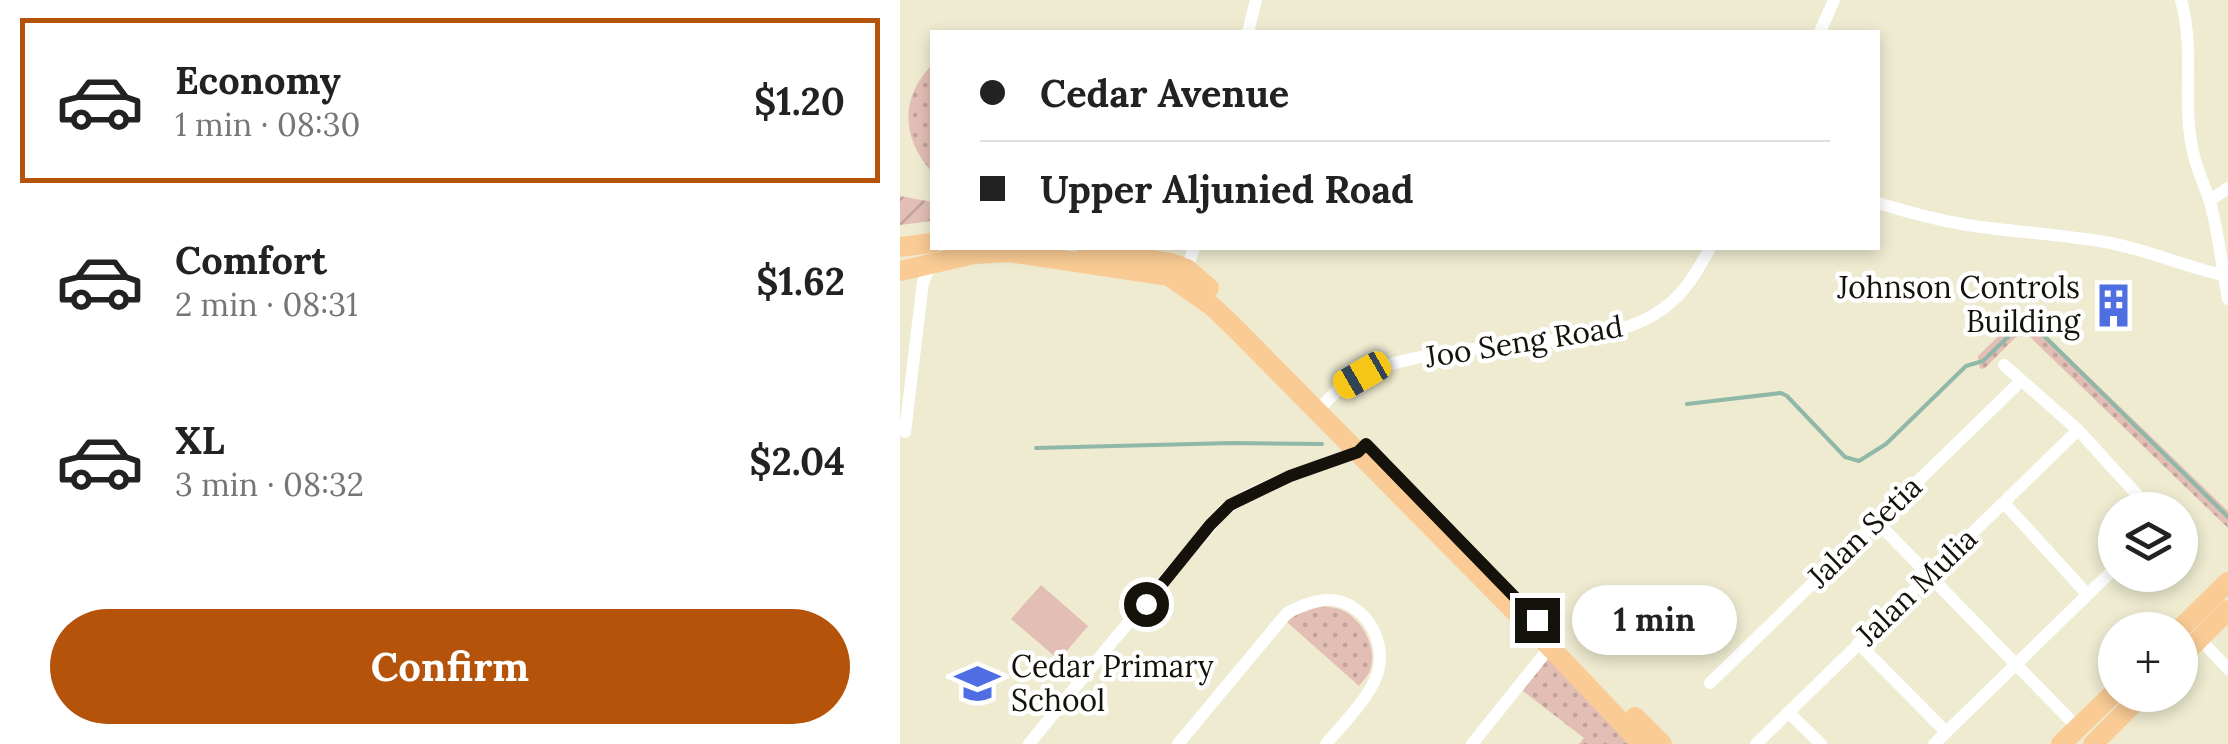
<!DOCTYPE html>
<meta charset="utf-8">
<style>
:root{--surface:#fff;--page:#f6f6f6;--text:#222;--muted:#767676;--line:#e0e0e0;--accent:#b45309}
body{margin:0;font-family:Lora,serif;background:var(--page);color:var(--text);height:100vh;display:flex;flex-direction:column;font-size:38px;white-space:nowrap}
*{box-sizing:border-box;margin:0}
p{font-size:32px;color:var(--muted)}
.icon{flex:none;width:55px;height:55px;fill:none;stroke:currentColor;stroke-width:2;stroke-linecap:round;stroke-linejoin:round}
.map{position:relative;flex:1;overflow:hidden}
.drawer{display:flex;flex-direction:column;background:var(--surface);width:900px}
.drawer>*{flex:none}
.guide{position:absolute;left:30px;top:30px;width:950px;height:220px;border-radius:0px;box-shadow:0 5px 15px #0003;display:grid;align-content:center;height:220px;padding:0 50px;background:var(--surface)}
.fabs{position:absolute;left:1198px;top:492px;display:grid;gap:20px}
.fabs a{display:grid;place-items:center;width:100px;height:100px;border-radius:50%;background:var(--surface);box-shadow:0 5px 15px #0003;font-size:50px}
.end{position:absolute;width:45px;height:45px;margin:-22px;border:12px solid #14120a;background:#fff;box-shadow:0 0 0 5px #fff}
.from{border-radius:50%}
.bubble{position:absolute;height:70px;border-radius:35px;background:var(--surface);box-shadow:0 5px 15px #0003;font-size:32px;font-weight:800;line-height:70px;text-align:center}
.car{position:absolute;width:30px;height:60px;margin:-30px -15px;border-radius:12px;box-shadow:0 0 8px 2px #0007;background:linear-gradient(#f5c518 24%,#345 0 40%,#f5c518 0 76%,#345 0 86%,#f5c518 0)}
.guide b{display:flex;align-items:center;gap:35px;height:95px;font-size:38px}
.guide b+b{border-top:2px solid var(--line)}
.guide i{width:25px;height:25px;background:var(--text)}
ul{padding:18px 0 0;list-style:none}
li{display:flex;align-items:center;gap:30px;height:165px;margin:0 20px 15px;padding:0 30px;border:5px solid transparent;border-radius:0px}
li div{flex:1}
li b{display:block;font-size:38px}
li em{font-style:normal;font-weight:800}
li.selected{border-color:var(--accent)}
li>.icon{width:90px;height:90px;stroke-width:1.5}
.button{display:flex;gap:20px;margin-top:auto;padding:20px 50px}
.button a{flex:1;height:115px;border-radius:60px;background:var(--accent);color:#fff;font-size:40px;font-weight:800;line-height:115px;text-align:center}
main{display:flex;flex:1;min-height:0}
.map>svg:first-child{display:block}
.grass{fill:url(#grass-dots)}
.garden{fill:url(#garden-furrows)}
.pitch{fill:#e2beb5}
.lines{fill:none;stroke-linecap:round;stroke-linejoin:round}
.stream{stroke:#90b8a8;stroke-width:4}
.minor{stroke:#fff;stroke-width:12}
.primary{stroke:#facb94;stroke-width:20}
.route{stroke:#14120a;stroke-width:12}
.labels{text-anchor:middle;stroke-width:9;stroke-linejoin:round;paint-order:stroke}
.poi-label{font-size:30px;fill:#14120a;stroke:#fff;text-anchor:end}
.street-label{font-size:30px;fill:#14120a;stroke:#fff}
</style>
<main>
<section class="drawer">
<ul>
<li class="selected"><svg class="icon" aria-label="car" viewBox="0 0 24 24"><path d="M5 17H2v-5l4-1 3-4h7l3 4 3 1v5h-3M9 17h6M6 11h13"/><circle cx="7" cy="17" r="2"/><circle cx="17" cy="17" r="2"/></svg><div><b>Economy</b><p>1 min · 08:30</p></div><em>$1.20</em></li>
<li><svg class="icon" aria-label="car" viewBox="0 0 24 24"><path d="M5 17H2v-5l4-1 3-4h7l3 4 3 1v5h-3M9 17h6M6 11h13"/><circle cx="7" cy="17" r="2"/><circle cx="17" cy="17" r="2"/></svg><div><b>Comfort</b><p>2 min · 08:31</p></div><em>$1.62</em></li>
<li><svg class="icon" aria-label="car" viewBox="0 0 24 24"><path d="M5 17H2v-5l4-1 3-4h7l3 4 3 1v5h-3M9 17h6M6 11h13"/><circle cx="7" cy="17" r="2"/><circle cx="17" cy="17" r="2"/></svg><div><b>XL</b><p>3 min · 08:32</p></div><em>$2.04</em></li>
</ul>
<div class="button"><a>Confirm</a></div>
</section>
<div class="map">
<svg width="1328" height="744" viewBox="0 0 1328 744">
<defs>
<pattern id="grass-dots" width="8" height="8" patternUnits="userSpaceOnUse" patternTransform="scale(2.5)"><rect width="8" height="8" fill="#e2beb5"/><path d="M2 2h.1M6 6h.1" fill="none" stroke="#c1a29a" stroke-width="1.8" stroke-linecap="round"/></pattern>
<pattern id="garden-furrows" width="10" height="10" patternUnits="userSpaceOnUse" patternTransform="scale(2.5)"><rect width="10" height="10" fill="#e2beb5"/><path d="M-1 1l2-2M0 10L10 0M9 11l2-2" fill="none" stroke="#c1a29a"/></pattern>
</defs>
<rect width="100%" height="100%" fill="#eeebd1"/>
<g class="grass">
<path d="M 32,65 L 32,172 C 1,138 0,97 32,65 Z"/>
<polygon points="1126,316 1328,511 1328,528 1130,337 1122,334 1115,338 1085,368 1080,369 1078,356 1109,326 1122,320"/>
<path d="M 420,606 C 428,607 437,607 444,611 C 464,621 479,652 469,673 C 466,678 462,682 459,686 L 387,622 L 399,612 Z"/>
<polygon points="649,653 739,744 679,744 684,738 619,688"/>
</g>
<polygon class="garden" points="0,196 32,202 32,221 0,225"/>
<polygon class="pitch" points="141,585 188,626 159,660 111,619"/>
<g class="lines">
<g class="stream">
<polyline points="787,404 881,393 887,396 945,457 959,461 986,444 1066,366 1083,361 1113,332 1134,326 1328,517"/>
<polyline points="136,448 332,443 422,444"/>
</g>
<g class="minor">
<path d="M 1281,0 C 1295,49 1282,98 1292,147 C 1295,165 1303,182 1309,199 C 1318,227 1322,268 1328,299"/>
<polyline points="348,32 356,0"/>
<polyline points="920,32 934,0"/>
<polyline points="1310,200 1328,188"/>
<path d="M 978,203 C 1007,212 1037,220 1067,225 C 1113,232 1159,234 1205,242 C 1246,249 1282,266 1323,275"/>
<polyline points="286,271 294,248"/>
<polyline points="1104,365 1178,430 1251,510"/>
<path d="M 418,411 C 426,402 435,391 445,384 C 494,350 609,347 670,338 C 703,334 736,329 764,308 C 785,293 798,270 810,248"/>
<polyline points="5,432 23,282 32,263"/>
<polyline points="1104,503 1187,594"/>
<polyline points="976,521 1178,728"/>
<polyline points="1286,624 1328,669"/>
<polyline points="958,643 1046,732"/>
<polyline points="810,683 1121,381"/>
<polyline points="888,712 921,744"/>
<polyline points="129,744 212,642 324,510 354,492 390,476 458,452 466,444"/>
<path d="M 278,744 L 387,613 C 398,607 411,602 424,600 C 463,597 489,641 477,675 C 469,698 442,725 426,744"/>
<polyline points="572,744 654,642"/>
<polyline points="856,744 1178,430"/>
<polyline points="1034,744 1215,568"/>
</g>
<g class="primary">
<polyline points="0,247 32,243"/>
<polyline points="186,248 271,263 287,269 309,288"/>
<polyline points="0,271 74,254 109,252 269,276 312,306 337,330 650,647 742,744"/>
<polyline points="1279,630 1328,582"/>
<polyline points="1280,658 1328,610"/>
<polyline points="735,717 762,744"/>
<polyline points="1161,744 1215,692"/>
<polyline points="1193,744 1242,695"/>
</g>
</g>
<g class="lines">
<polyline class="route" points="246,604 310,525 330,505 390,476 458,452 466,444 637,620"/>
</g>
<defs>
<symbol id="building-bare" viewBox="-9 -9 18 18"><path d="M-4-6H4V6H1V3H-1V6H-4ZM-2.5-4.3h1.7v1.8h-1.7ZM.8-4.3h1.7v1.8H.8ZM-2.5-1h1.7V.8h-1.7ZM.8-1h1.7V.8H.8Z" fill="#4e6ee2" stroke="#fff" stroke-width="2.5" paint-order="stroke"/></symbol>
<symbol id="school-bare" viewBox="-9 -9 18 18"><path d="M0-5L7-2L0 1L-7-2ZM-4 1L0 2.5L4 1V4Q0 6-4 4Z" fill="#4e6ee2" stroke="#fff" stroke-width="2.5" paint-order="stroke"/></symbol>
</defs>
<g fill-rule="evenodd">
<use href="#building-bare" x="1182" y="274" width="63" height="63"/>
<use href="#school-bare" x="46" y="652" width="63" height="63"/>
</g>
<g class="labels">
<g class="poi-label">
<text x="1180" y="298">Johnson Controls<tspan x="1180" dy="34">Building</tspan></text>
<text x="111" y="677" text-anchor="start">Cedar Primary<tspan x="111" dy="34">School</tspan></text>
</g>
<g class="street-label">
<text transform="translate(624 342) rotate(-9)" y="10">Joo Seng Road</text>
<text transform="translate(965 532) rotate(-44)" y="10">Jalan Setia</text>
<text transform="translate(1017 587) rotate(-44)" y="10">Jalan Mulia</text>
</g>
</g>
</svg>
<div class="fabs">
<a><svg class="icon" aria-label="layers" viewBox="0 0 24 24"><path d="M12 4l9 5-9 5-9-5zM3 14l9 5 9-5"/></svg></a>
<a>+</a>
</div>
<i class="end from" style="left:246px;top:604px"></i>
<i class="end" style="left:637px;top:620px"></i>
<div class="bubble" style="left:672px;top:585px;width:165px">1 min</div>
<i class="car" style="left:462px;top:375px;rotate:240deg"></i>
<div class="guide">
<b><i class="from"></i>Cedar Avenue</b>
<b><i></i>Upper Aljunied Road</b>
</div>
</div>
</main>
